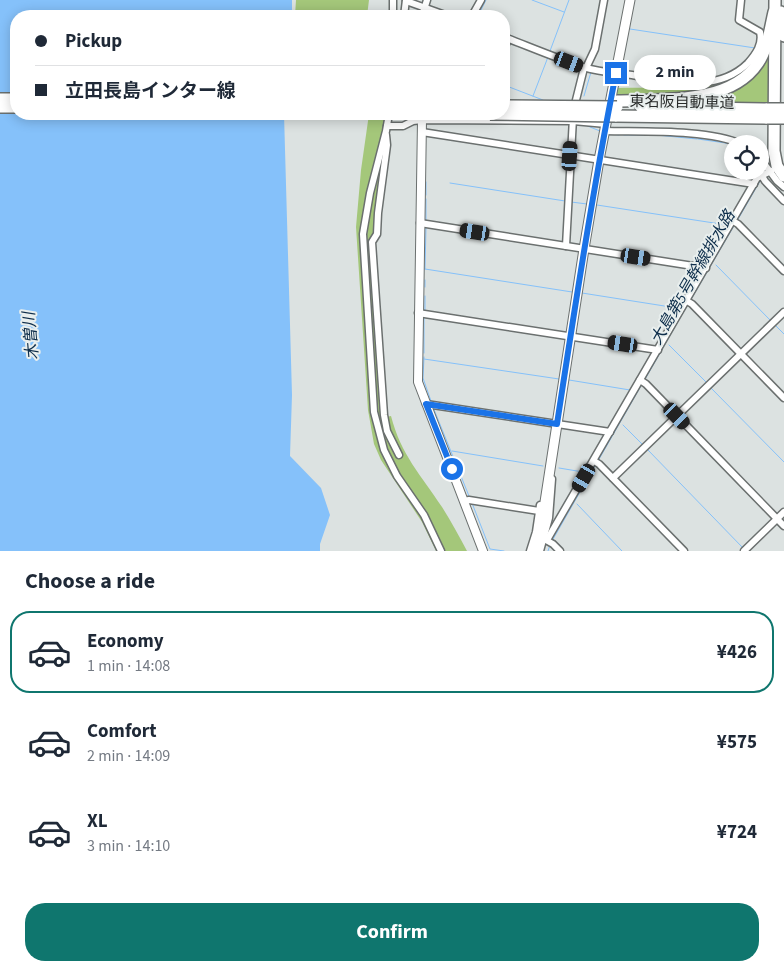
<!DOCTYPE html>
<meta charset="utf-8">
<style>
:root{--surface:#fff;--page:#f6f6f7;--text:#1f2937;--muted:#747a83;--line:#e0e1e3;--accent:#0f766e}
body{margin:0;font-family:"Source Sans 3","Noto Sans JP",sans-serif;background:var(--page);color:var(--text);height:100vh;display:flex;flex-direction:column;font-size:19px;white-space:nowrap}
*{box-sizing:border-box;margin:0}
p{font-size:16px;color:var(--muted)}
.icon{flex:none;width:28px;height:28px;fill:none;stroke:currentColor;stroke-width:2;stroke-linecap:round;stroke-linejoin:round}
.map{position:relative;height:551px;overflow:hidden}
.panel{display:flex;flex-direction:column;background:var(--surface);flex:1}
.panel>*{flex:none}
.hud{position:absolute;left:10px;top:10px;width:500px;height:110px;border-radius:20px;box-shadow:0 2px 12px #0003;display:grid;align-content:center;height:110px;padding:0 25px;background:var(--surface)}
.buttons{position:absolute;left:724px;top:135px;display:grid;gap:10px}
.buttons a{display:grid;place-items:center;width:45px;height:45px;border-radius:50%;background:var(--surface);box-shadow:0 2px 12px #0003;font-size:25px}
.end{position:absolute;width:22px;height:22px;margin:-11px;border:6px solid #1a73e8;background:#fff;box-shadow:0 0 0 2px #fff}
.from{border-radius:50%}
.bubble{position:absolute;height:35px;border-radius:18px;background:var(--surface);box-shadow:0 2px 12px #0003;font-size:16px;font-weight:700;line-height:35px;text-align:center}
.car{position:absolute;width:15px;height:30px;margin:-15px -8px;border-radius:6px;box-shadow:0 0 4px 1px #0007;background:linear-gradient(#222 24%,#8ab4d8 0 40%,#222 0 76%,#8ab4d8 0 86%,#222 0)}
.hud b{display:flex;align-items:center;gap:18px;height:48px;font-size:19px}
.hud b+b{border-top:1px solid var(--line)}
.hud i{width:12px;height:12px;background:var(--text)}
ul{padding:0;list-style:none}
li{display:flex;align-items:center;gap:15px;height:82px;margin:0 10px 8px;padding:0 15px;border:2px solid transparent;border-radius:20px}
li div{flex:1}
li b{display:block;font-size:19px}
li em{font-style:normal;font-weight:700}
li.on{border-color:var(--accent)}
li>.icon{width:45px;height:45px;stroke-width:1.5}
h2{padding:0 25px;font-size:22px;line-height:60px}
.action{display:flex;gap:10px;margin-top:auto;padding:10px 25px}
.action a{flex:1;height:58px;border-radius:20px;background:var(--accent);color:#fff;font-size:20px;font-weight:700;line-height:58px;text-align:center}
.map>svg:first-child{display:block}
.green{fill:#a4c77a}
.water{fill:#85c1fa}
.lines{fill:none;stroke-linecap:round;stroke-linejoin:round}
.stream{stroke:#85c1fa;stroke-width:1}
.minor-casing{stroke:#6b706f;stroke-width:9}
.tertiary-casing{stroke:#6b706f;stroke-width:10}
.secondary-casing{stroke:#6b706f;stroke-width:11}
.motorway-casing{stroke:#6b706f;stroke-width:14}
.minor{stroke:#fff;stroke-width:6}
.tertiary{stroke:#fff;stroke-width:8}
.secondary{stroke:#fff;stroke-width:9}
.motorway{stroke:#fff;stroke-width:11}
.motorway-bridge-casing{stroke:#6b706f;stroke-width:14;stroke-linecap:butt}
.motorway-bridge{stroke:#fff;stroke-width:11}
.route{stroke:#1a73e8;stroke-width:6}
.labels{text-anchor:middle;stroke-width:4;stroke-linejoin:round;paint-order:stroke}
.street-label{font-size:15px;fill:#282b2a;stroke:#e9efee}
.water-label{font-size:16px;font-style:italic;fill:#0e2e4b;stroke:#e9efee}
</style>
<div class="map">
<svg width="784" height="551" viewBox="0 0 784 551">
<rect width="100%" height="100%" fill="#dce2e1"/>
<g class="green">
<polygon points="296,0 369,0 367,16 295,16"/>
<polygon points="772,39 770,103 668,101 728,91"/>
<path d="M 741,73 L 739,77 L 707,90 L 666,95 L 615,95 L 617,88 C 658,87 704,92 741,73 Z"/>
<polygon points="369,114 386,114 384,128 367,191 361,232 361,259 371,413 381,450 422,516 438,551 436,551 422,522 381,460 374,444 368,410 356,227 361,170"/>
<path d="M 385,143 L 375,233 L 371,242 L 382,417 L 393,442 L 386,417 L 391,416 C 401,455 421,475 442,507 C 451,521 459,536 467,551 L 444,551 L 386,450 L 378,419 L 366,258 C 366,217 375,182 385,143 Z"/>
</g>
<polygon class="water" points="0,0 292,0 292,16 16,16 16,114 284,114 292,395 290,456 321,488 330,515 320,544 320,551 0,551"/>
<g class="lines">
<g class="stream">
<polyline points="532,0 564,12"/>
<polyline points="478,16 486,0"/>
<polyline points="630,29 755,48 757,42"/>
<polyline points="550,51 569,0"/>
<polyline points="504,85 543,100"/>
<polyline points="533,96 548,57"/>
<polyline points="584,96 591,72"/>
<polyline points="533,124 569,124"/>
<polyline points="585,125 600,131"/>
<polyline points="611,134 619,135"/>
<polyline points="624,135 654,135"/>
<polyline points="656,135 697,139"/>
<polyline points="698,139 732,144"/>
<polyline points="450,183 565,201"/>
<polyline points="426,195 426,182"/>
<polyline points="571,202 587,204"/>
<polyline points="597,205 727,225"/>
<polyline points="426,221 426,199"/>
<polyline points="737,221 760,181 762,180"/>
<polyline points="716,265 771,321"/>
<polyline points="425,269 572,292"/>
<polyline points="425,269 426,227"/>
<polyline points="425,287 425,280"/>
<polyline points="582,293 677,308"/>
<polyline points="690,301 735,224"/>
<polyline points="425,310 425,296"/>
<polyline points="774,324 784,334"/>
<polyline points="669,345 707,383"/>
<polyline points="424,353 424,318"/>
<polyline points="424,357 423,378 431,401"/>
<polyline points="424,359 559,379"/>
<polyline points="569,380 630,390"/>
<polyline points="644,381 688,304"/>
<polyline points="711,388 784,462"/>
<polyline points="433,407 469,496"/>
<polyline points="623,425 643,445"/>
<polyline points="647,449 743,548"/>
<polyline points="452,451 543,466"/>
<polyline points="598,461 642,384"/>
<polyline points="559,468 583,472"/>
<polyline points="472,503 490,549 504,551"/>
<polyline points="577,504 622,551"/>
<polyline points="552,541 596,464"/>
<polyline points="548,551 550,545"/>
</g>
<defs>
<g id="minor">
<polyline points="406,1 448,16"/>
<polyline points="393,16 393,0"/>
<polyline points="404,16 406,0"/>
<polyline points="422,16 427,0"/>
<polyline points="472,16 481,0"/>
<path d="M 504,37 C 530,47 556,58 583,67 C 598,72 616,73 632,75 C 670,81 717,94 748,63 C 756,54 763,44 760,32 L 739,20 L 741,0"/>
<polyline points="504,49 508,39"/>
<polyline points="586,68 595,49 604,0"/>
<polyline points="574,108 584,68"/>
<polyline points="389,114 386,131 370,193 363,234 374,412 384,450 397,476 424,515 441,551"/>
<polyline points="387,126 403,126 413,121 422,120 573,121 606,124"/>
<path d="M 605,131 C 641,132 709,129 741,144"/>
<polyline points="422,132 754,184"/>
<polyline points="386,135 387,145 378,213 377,234 372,242 384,415 387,431 399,455"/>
<polyline points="760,158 777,181 784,187"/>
<polyline points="762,176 765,181 784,201"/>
<polyline points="733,221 738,224 784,271"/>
<polyline points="420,223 706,268"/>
<polyline points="566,246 573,118"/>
<polyline points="687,301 692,304 784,398"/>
<polyline points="418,313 658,350"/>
<polyline points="640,380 646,384 784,526"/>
<polyline points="426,404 610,432"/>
<polyline points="594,461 599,464 684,551"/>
<polyline points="613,478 784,312"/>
<polyline points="464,501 469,500 539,511"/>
<polyline points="544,539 553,544 560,551"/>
<polyline points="547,540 757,178 771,171"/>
<polyline points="530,551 536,532 540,505"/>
<polyline points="540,551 549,518 552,479"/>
<polyline points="744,551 784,512"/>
</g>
<polyline id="tertiary" points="422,120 418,382 483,551"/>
<polyline id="secondary" points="535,551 541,528 584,249 599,160 630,0"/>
<g id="motorway">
<polyline points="775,0 774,151 777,166 784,176"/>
<polyline points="781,12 784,36"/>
<polyline points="0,99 16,99"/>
<path d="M 617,101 C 661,99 730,105 758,63 C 768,48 770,29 774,12"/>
<polyline points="0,107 16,107"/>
<polyline points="641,107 767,109"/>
<polyline points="615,116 767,118"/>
</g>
</defs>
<use href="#minor" class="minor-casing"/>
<use href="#tertiary" class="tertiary-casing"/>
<use href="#secondary" class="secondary-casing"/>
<use href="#motorway" class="motorway-casing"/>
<use href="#minor" class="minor"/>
<use href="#tertiary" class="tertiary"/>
<use href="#secondary" class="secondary"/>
<use href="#motorway" class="motorway"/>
<defs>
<g id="motorway-bridge">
<polyline points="504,106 617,107"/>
<polyline points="767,109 784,109"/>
<polyline points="490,114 615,116"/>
<polyline points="767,118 784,118"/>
</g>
</defs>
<use href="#motorway-bridge" class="motorway-bridge-casing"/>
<use href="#motorway-bridge" class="motorway-bridge"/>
</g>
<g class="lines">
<path class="route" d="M 452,469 L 426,404 L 557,424 C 575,306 593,189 616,73"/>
</g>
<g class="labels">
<g class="street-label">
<text transform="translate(682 102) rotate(1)" y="5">東名阪自動車道</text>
</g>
<g class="water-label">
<text transform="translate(692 277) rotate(-60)" y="6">大島第5号幹線排水路</text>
<text transform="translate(30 336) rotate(-95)" y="6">木曽川</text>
</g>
</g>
</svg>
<div class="buttons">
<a><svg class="icon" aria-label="locate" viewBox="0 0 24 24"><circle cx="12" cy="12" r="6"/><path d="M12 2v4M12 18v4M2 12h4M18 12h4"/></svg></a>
</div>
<i class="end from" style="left:452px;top:469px"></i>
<i class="end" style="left:616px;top:73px"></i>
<div class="bubble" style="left:634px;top:55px;width:82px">2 min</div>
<i class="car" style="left:569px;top:62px;rotate:111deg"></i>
<i class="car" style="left:570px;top:156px;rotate:4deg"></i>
<i class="car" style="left:475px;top:232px;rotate:279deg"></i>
<i class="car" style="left:636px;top:257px;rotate:99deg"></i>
<i class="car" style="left:623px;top:344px;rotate:279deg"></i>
<i class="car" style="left:677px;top:416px;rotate:136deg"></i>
<i class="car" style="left:584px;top:478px;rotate:210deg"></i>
<div class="hud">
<b><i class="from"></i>Pickup</b>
<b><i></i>立田長島インター線</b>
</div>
</div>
<section class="panel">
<h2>Choose a ride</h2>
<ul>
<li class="on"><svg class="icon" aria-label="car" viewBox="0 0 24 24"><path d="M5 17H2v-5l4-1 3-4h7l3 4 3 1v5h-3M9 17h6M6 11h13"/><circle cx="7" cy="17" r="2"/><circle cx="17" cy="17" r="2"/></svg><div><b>Economy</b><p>1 min · 14:08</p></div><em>¥426</em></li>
<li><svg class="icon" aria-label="car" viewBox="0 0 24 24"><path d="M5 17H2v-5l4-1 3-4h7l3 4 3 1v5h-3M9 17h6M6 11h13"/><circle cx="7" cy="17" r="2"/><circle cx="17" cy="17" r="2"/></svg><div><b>Comfort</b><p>2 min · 14:09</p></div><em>¥575</em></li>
<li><svg class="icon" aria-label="car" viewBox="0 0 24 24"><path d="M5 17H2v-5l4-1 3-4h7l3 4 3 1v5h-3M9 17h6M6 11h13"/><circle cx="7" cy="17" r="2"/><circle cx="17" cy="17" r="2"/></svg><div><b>XL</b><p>3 min · 14:10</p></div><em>¥724</em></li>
</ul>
<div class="action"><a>Confirm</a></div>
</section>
